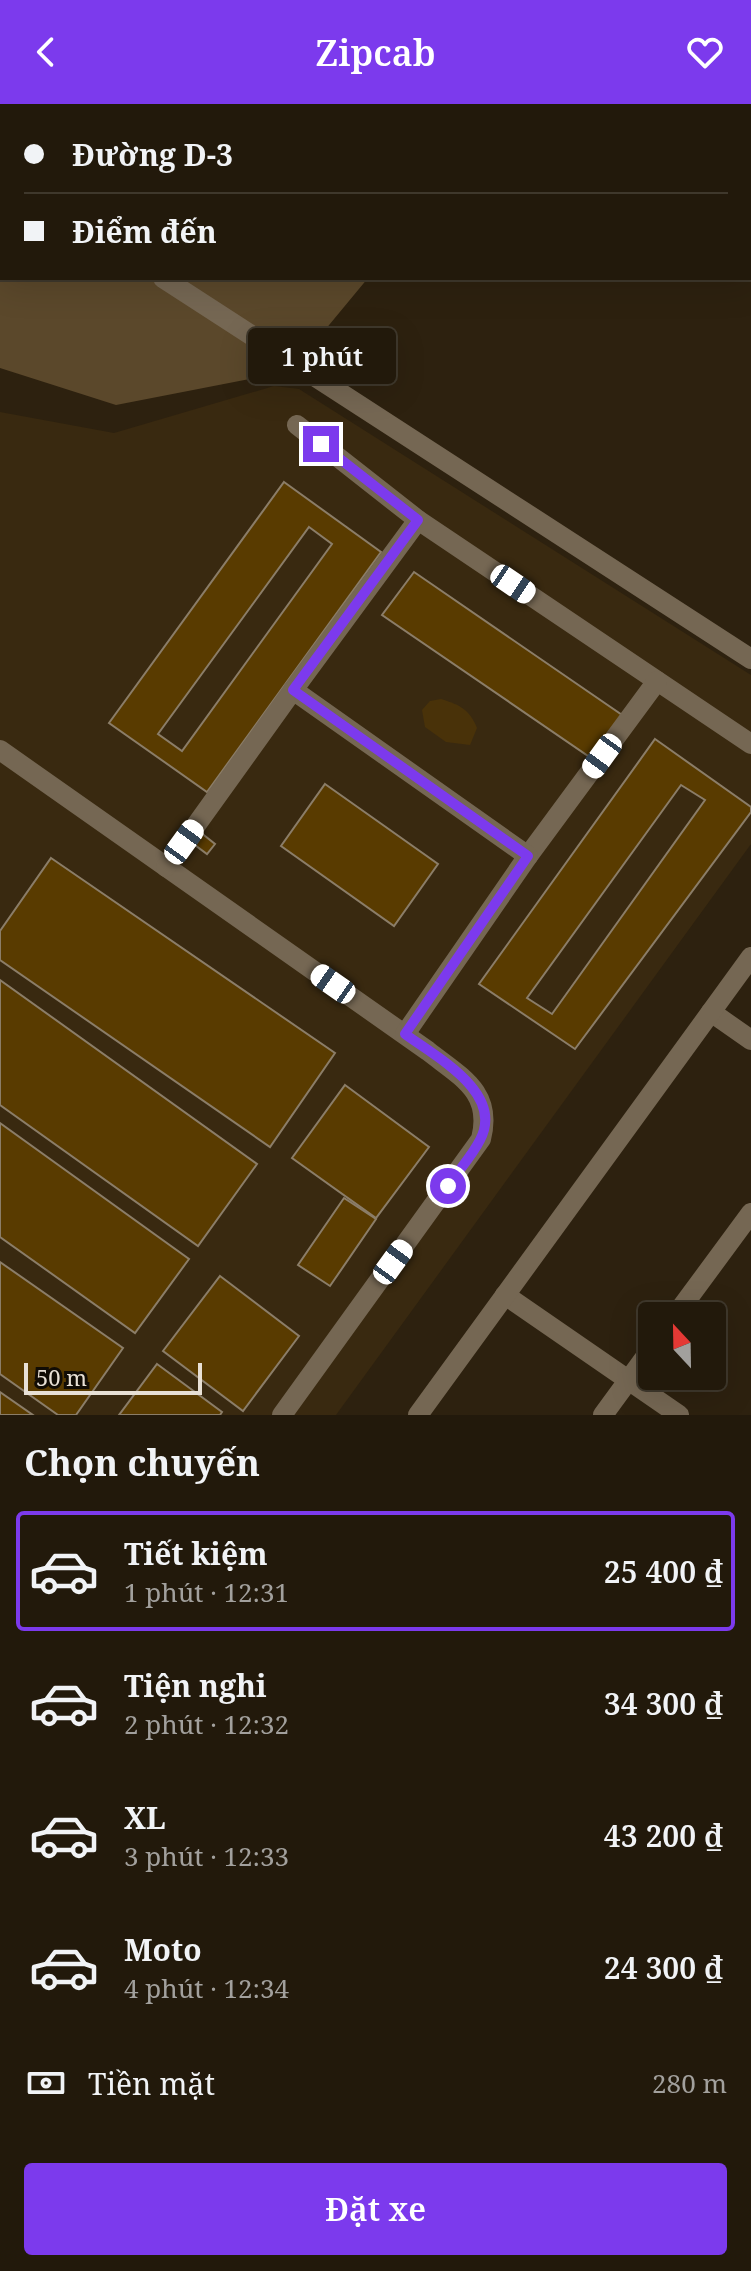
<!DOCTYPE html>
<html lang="vi">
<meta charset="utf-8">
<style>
:root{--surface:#22190b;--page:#2a2214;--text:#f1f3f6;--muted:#a2a09d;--line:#3f382c;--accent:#7c3aed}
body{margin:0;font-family:"Noto Serif",serif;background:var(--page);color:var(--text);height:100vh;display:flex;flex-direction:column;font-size:30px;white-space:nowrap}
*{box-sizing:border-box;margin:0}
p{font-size:26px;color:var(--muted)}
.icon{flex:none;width:44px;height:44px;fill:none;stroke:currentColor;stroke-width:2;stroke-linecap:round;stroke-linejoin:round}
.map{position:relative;height:1311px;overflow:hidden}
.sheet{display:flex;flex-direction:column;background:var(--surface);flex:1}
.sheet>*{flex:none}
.top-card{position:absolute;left:0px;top:0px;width:752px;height:176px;box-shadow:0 8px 32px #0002,0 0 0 2px var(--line);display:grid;align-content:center;height:176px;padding:0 24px;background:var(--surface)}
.needle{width:52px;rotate:338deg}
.buttons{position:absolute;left:638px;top:1198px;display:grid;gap:16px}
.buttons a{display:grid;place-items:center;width:88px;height:88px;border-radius:8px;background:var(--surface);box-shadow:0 8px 32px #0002,0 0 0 2px var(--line);font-size:40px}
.scale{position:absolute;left:24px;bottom:20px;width:178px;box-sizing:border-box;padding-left:8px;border:4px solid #e8e0d5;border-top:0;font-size:22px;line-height:28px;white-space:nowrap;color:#e8e0d5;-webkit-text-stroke:6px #110c05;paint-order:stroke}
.end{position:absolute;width:36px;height:36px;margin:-18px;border:10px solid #7c3aed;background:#fff;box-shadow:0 0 0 4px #fff}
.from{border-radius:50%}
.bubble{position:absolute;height:56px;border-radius:8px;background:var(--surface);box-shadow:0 8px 32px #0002,0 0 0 2px var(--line);font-size:26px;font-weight:600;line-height:56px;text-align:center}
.car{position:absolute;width:24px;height:48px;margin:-24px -12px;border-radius:10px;box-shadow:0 0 6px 2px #0007;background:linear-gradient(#fff 24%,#345 0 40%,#fff 0 76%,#345 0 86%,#fff 0)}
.top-card b{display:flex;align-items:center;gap:28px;height:76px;font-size:30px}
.top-card b+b{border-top:2px solid var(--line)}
.top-card i{width:20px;height:20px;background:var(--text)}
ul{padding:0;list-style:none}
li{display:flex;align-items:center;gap:24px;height:120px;margin:0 16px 12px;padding:0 8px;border:4px solid transparent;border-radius:8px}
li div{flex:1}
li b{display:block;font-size:30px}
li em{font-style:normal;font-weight:600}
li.current{border-color:var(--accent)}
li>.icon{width:72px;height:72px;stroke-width:1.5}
h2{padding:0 24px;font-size:36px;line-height:96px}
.pay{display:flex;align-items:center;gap:20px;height:88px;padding:0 24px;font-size:30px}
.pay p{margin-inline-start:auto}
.primary-button{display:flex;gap:16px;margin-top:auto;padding:16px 24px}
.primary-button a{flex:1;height:92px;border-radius:8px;background:var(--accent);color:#fff;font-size:32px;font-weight:600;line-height:92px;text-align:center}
header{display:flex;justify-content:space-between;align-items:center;height:104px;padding:0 24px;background:var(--accent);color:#fff;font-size:36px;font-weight:600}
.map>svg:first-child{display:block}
.built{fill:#392910}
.green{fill:#5b482b}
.water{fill:#493209}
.building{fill:#593b00;stroke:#8b7d68;stroke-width:2;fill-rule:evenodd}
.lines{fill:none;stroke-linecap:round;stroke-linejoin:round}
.minor{stroke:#756753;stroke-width:20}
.route{stroke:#7c3aed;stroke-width:10}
</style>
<header><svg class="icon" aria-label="back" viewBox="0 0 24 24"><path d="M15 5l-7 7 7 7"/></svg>Zipcab<svg class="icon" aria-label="heart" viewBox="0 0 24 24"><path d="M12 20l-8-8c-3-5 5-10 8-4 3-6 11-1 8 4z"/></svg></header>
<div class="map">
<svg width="751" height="1311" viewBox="0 0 751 1311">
<rect width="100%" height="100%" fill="#2d210f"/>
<polygon class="built" points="274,282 299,285 751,571 751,740 336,1311 0,1311 0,308 114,329"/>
<polygon class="green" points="0,0 333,2 2,2 2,174 368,174 291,267 116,301 0,264"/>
<path class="water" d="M 441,595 C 460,601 469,605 477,624 L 470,641 L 446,638 L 425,623 L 422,606 L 430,597 Z"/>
<g class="building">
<path d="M 284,378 L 381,448 L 207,688 L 109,619 ZM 309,423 L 332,440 L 182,647 L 158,630 Z"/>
<polygon points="414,468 625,613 594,656 382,511"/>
<path d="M 655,635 L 751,703 L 751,708 L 575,945 L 479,880 ZM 681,681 L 705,696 L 552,910 L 527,894 Z"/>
<polygon points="325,680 438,760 394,822 281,742"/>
<polygon points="200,728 215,740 207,750 191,738"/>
<polygon points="51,754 335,949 270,1043 0,856 0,827"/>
<polygon points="0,876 257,1060 198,1142 0,1001"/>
<polygon points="345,981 429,1043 376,1114 292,1054"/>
<polygon points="0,1019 189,1155 135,1229 0,1133"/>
<polygon points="344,1094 376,1115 330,1182 298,1161"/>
<polygon points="0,1158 123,1244 76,1311 58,1311 0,1270"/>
<polygon points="220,1172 299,1232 243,1307 163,1247"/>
<polygon points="157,1260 222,1308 220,1311 119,1311"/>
<polygon points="0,1288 33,1311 0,1311"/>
</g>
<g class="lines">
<g class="minor">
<polyline points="163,174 751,555"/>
<polyline points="297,321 418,416"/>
<polyline points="293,586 418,416 751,640"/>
<path d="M 0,646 L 428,947 C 461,973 493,988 481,1035 L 282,1311"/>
<polyline points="528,752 657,577"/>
<polyline points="166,763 293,586 528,752 405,930"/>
<polyline points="711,908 751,936"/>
<polyline points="505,1191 679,1311"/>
<polyline points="675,1212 751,1109"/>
<polyline points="418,1311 751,853"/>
<polyline points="603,1311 652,1244"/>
</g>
</g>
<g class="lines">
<path class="route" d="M 321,340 L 418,416 L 293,586 L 528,752 L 405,930 C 436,953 505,989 480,1036 C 472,1052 458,1067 448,1082"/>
</g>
</svg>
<div class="buttons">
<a><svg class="needle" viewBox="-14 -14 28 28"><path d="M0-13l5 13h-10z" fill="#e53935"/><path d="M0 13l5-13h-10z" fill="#a2a09d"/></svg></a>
</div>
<div class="scale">50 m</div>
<i class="end from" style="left:448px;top:1082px"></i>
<i class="end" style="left:321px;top:340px"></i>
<div class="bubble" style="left:248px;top:224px;width:148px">1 phút</div>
<i class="car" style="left:513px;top:480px;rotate:124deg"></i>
<i class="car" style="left:602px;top:652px;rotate:216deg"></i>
<i class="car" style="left:184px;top:738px;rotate:36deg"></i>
<i class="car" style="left:333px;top:880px;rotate:305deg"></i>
<i class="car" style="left:393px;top:1158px;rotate:36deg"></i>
<div class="top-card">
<b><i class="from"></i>Đường D-3</b>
<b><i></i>Điểm đến</b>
</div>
</div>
<section class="sheet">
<h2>Chọn chuyến</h2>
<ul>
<li class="current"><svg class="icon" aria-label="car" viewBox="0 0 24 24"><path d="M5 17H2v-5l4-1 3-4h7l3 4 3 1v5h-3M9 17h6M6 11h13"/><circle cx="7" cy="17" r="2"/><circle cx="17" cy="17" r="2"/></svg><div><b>Tiết kiệm</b><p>1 phút · 12:31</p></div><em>25 400 ₫</em></li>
<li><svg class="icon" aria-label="car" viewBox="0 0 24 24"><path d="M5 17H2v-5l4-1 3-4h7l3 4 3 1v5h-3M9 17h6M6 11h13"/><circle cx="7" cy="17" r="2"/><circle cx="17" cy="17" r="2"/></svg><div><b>Tiện nghi</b><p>2 phút · 12:32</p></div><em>34 300 ₫</em></li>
<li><svg class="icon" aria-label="car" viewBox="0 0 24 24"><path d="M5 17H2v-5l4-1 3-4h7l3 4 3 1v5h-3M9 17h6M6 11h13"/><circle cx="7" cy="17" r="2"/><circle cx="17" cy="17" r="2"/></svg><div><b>XL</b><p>3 phút · 12:33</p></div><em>43 200 ₫</em></li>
<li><svg class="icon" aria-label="car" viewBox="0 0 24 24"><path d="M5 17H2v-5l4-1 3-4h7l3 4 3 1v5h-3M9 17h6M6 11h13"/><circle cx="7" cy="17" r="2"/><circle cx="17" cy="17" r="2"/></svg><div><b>Moto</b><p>4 phút · 12:34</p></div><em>24 300 ₫</em></li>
</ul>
<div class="pay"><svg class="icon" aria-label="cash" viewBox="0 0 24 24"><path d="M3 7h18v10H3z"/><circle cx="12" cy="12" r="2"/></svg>Tiền mặt<p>280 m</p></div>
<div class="primary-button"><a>Đặt xe</a></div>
</section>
